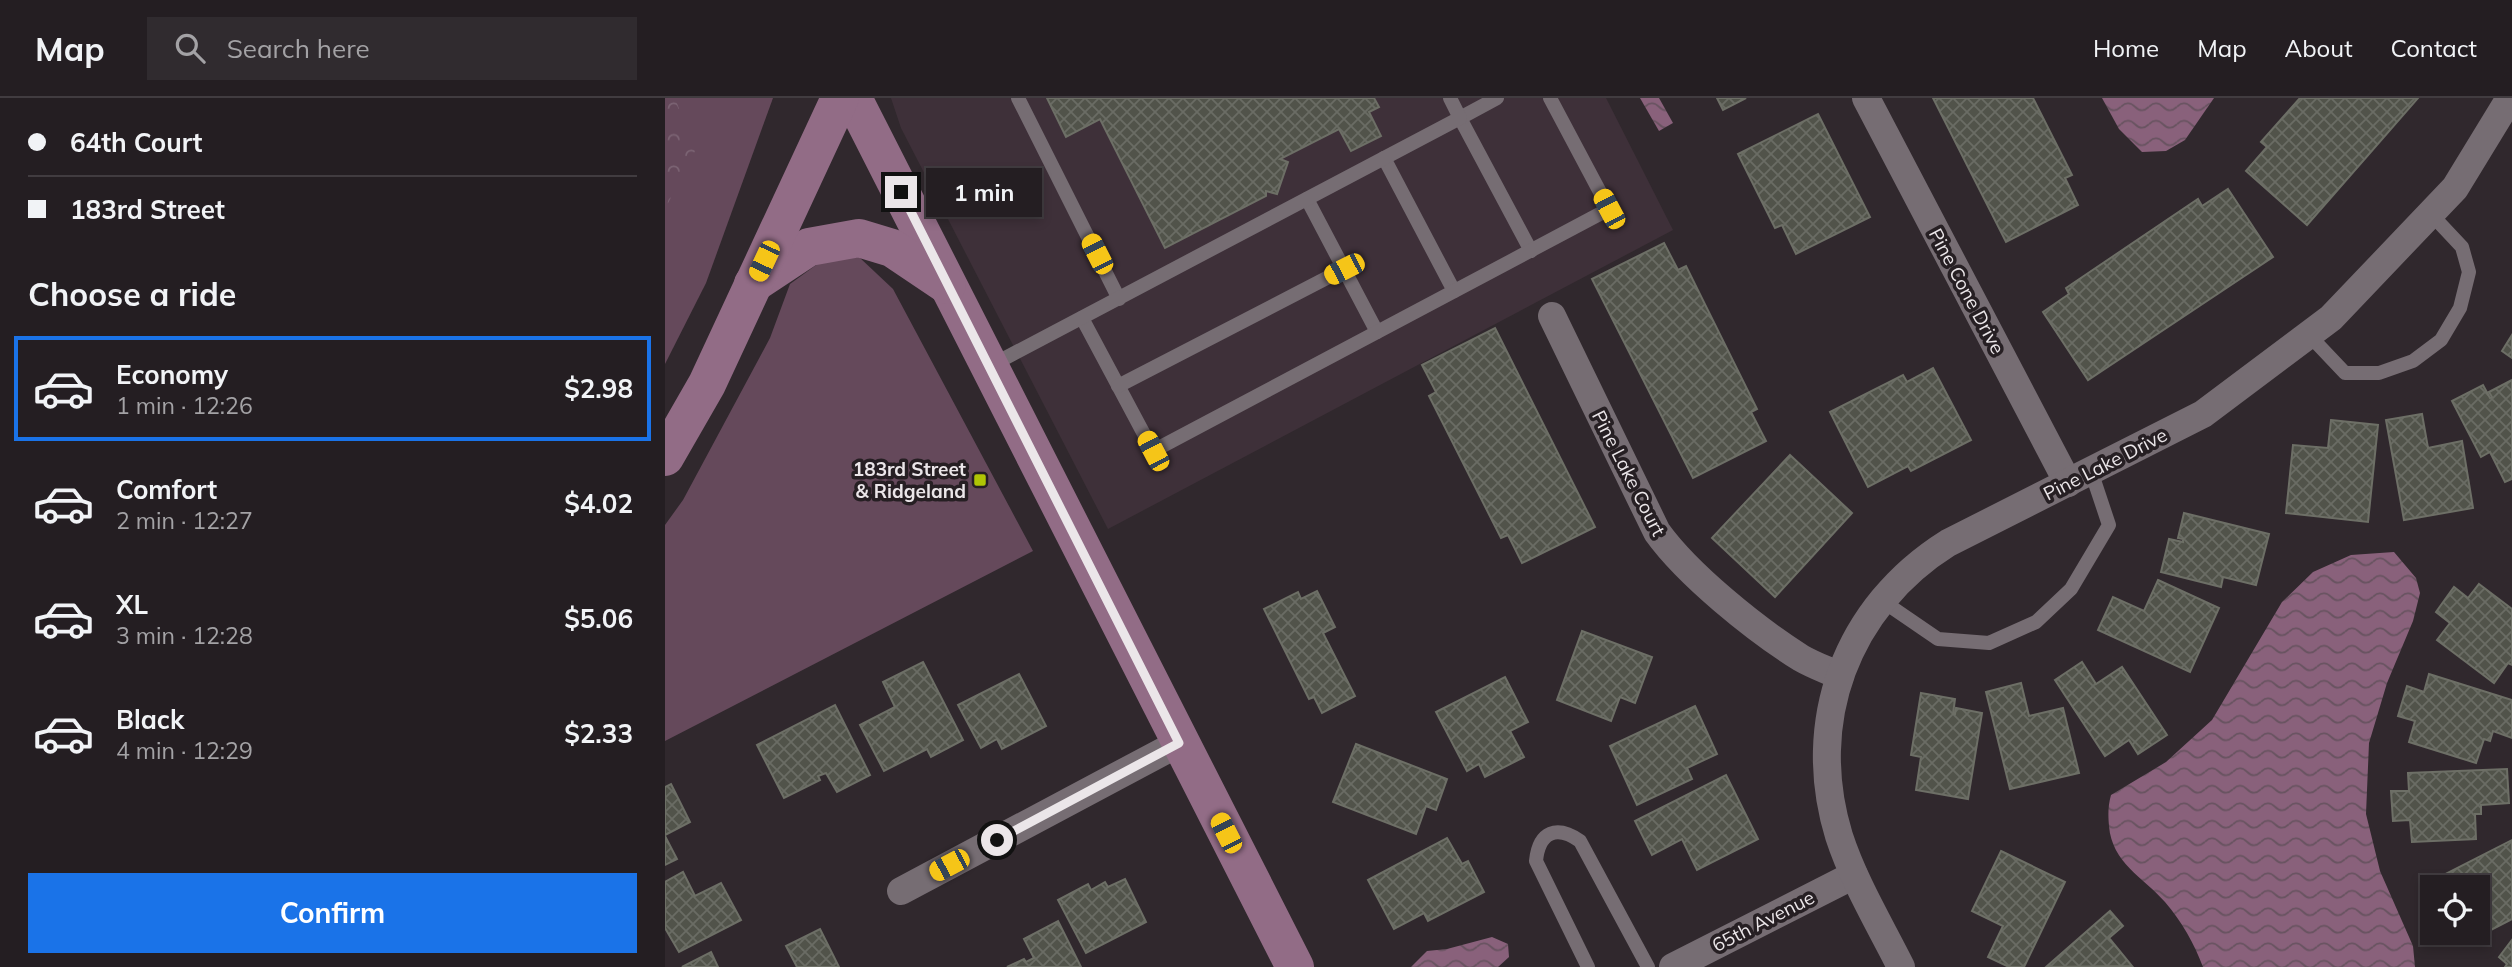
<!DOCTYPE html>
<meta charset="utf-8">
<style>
:root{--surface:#241e22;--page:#302b2f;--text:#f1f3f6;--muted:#a3a2a5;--line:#413c40;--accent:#1a73e8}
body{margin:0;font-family:Mulish,sans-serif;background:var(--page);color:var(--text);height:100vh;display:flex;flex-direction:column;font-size:26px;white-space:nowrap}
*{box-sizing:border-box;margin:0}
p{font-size:23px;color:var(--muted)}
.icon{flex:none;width:38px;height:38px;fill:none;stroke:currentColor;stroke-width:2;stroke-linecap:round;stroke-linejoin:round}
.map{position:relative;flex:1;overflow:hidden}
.details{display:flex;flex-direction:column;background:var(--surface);width:665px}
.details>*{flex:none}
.banner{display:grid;align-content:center;height:154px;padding:0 28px;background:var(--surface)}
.buttons{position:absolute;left:1755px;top:777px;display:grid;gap:14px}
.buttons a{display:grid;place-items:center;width:70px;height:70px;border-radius:0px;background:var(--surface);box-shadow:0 4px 10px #0003,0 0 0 2px var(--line);font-size:35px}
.end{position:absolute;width:32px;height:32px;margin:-16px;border:9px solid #ebe6e9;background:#111;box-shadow:0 0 0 4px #111}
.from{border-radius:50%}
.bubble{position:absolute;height:49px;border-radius:0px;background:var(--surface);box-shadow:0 4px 10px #0003,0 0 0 2px var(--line);font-size:23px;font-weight:700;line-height:49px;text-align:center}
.car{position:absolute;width:21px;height:42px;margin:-21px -10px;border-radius:9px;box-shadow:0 0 5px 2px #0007;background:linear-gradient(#f5c518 24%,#345 0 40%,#f5c518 0 76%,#345 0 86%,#f5c518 0)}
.banner b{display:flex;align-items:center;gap:24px;height:66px;font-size:26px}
.banner b+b{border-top:2px solid var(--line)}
.banner i{width:18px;height:18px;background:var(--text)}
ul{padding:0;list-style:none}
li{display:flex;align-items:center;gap:21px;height:105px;margin:0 14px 10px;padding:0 14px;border:4px solid transparent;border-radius:0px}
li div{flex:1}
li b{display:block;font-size:26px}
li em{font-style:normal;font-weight:700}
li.on{border-color:var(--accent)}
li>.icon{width:63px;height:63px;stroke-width:1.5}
h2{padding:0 28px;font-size:32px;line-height:84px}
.primary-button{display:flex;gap:14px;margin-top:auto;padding:14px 28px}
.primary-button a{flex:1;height:80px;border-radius:0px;background:var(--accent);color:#fff;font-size:28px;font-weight:700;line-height:80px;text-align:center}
header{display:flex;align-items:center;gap:42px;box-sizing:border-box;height:98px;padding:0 35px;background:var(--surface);border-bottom:2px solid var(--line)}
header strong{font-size:33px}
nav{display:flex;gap:38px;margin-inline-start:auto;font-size:24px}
.search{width:490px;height:63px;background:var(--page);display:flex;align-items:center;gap:18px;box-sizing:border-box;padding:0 24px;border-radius:0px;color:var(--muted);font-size:26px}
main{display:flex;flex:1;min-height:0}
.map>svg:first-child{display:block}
.built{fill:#3e3039}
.green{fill:#65495b}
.forest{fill:url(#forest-crowns)}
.water{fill:url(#water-waves)}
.building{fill:url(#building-cross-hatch);stroke:#6d6f66;stroke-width:2}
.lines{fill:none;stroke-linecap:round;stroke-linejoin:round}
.lane{stroke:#766d73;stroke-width:14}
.street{stroke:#766d73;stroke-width:28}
.secondary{stroke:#926c86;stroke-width:38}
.route{stroke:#ebe6e9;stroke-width:9}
.poi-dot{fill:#afc505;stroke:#261f23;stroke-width:2.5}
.labels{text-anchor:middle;stroke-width:7;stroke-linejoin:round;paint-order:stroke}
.street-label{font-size:19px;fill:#ebe6e9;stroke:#261f23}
.poi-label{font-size:19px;font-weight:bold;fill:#ebe6e9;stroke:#261f23;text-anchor:end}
</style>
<header>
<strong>Map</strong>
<div class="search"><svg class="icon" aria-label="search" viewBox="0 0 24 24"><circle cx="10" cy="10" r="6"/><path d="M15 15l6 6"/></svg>Search here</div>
<nav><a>Home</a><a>Map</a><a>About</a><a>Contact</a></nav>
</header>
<main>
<section class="details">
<div class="banner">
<b><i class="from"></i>64th Court</b>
<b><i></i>183rd Street</b>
</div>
<h2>Choose a ride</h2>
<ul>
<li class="on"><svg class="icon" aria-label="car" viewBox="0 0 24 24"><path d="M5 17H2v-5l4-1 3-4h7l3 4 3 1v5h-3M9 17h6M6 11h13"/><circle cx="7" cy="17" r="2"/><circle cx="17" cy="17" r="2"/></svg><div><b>Economy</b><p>1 min · 12:26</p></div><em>$2.98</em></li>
<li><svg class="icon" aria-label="car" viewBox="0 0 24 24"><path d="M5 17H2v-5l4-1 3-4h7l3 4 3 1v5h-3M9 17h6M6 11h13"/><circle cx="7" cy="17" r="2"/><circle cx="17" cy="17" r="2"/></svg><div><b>Comfort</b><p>2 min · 12:27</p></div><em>$4.02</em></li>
<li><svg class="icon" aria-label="car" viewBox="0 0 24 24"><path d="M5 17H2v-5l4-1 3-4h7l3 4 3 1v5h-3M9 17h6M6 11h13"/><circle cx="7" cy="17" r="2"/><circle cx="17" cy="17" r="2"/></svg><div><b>XL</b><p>3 min · 12:28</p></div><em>$5.06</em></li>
<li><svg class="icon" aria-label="car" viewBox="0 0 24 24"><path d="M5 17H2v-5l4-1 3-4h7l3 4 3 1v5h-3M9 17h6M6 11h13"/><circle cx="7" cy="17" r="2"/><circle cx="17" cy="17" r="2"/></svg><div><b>Black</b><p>4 min · 12:29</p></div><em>$2.33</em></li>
</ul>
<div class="primary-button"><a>Confirm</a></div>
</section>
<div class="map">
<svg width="1847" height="869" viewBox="0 0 1847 869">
<defs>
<pattern id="forest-crowns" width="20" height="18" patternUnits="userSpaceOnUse" patternTransform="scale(1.75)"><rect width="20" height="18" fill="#65495b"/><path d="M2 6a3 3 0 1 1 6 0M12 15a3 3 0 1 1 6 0" fill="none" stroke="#7b6373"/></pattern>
<pattern id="water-waves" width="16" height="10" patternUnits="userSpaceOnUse" patternTransform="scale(1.75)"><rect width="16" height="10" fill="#89617b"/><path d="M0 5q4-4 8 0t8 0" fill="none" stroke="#685360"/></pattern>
<pattern id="building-cross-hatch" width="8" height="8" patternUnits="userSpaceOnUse" patternTransform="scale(1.75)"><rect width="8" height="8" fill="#51534a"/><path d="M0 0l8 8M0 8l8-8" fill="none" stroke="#6a6c64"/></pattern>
</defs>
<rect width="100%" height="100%" fill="#30282d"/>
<polygon class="built" points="226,0 941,0 1008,132 443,431 236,30"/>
<g class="green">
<polygon points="0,0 108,0 41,185 0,266"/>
<polygon points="194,159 228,191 368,453 0,643 0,427 18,402 105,240 125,186 158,162"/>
</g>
<polygon class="forest" points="0,0 10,0 30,53 0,111"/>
<g class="water">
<polygon points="975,0 994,0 1008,25 994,33"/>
<polygon points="1437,0 1549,0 1520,42 1501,53 1477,54 1454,31"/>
<path d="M 1729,454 L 1751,480 L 1755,495 L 1748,523 L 1722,585 L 1704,645 L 1701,716 L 1715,773 L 1748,848 L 1750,869 L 1538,869 C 1529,845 1517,824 1500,804 C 1478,779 1447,765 1444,728 C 1443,716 1443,708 1446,697 L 1501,664 L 1547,622 L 1617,504 L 1648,474 L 1686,457 Z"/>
<polygon points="827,839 843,846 844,859 833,869 746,869 762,853 782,851"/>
</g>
<g class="building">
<polygon points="382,0 709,0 714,9 704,14 716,38 686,53 674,31 615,61 623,64 612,96 601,93 601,98 500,150 435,21 401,39"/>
<polygon points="1052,0 1081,0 1058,12"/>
<polygon points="1268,0 1368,0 1407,77 1400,80 1413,107 1341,144"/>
<polygon points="1635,0 1753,0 1642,127 1581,73 1602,49 1596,44"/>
<polygon points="1153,16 1205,119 1131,156 1117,127 1110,130 1073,56"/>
<polygon points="1563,91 1608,159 1423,282 1378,214 1404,196 1401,190 1533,101 1537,108"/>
<polygon points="999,145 1013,172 1021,168 1092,311 1086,314 1101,343 1028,380 927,181"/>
<polygon points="830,230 930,429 857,465 843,437 836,440 764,298 771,294 757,267"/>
<polygon points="1847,237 1847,260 1837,253"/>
<polygon points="1268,270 1306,342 1246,373 1243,368 1203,389 1165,314 1238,277 1242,284"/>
<polygon points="1847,282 1847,381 1840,384 1825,354 1816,359 1787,303 1818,287 1825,300 1827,299 1824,294"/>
<polygon points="1757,316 1763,350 1797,343 1808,410 1739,422 1721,322"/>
<polygon points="1666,322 1713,327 1703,424 1621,415 1628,347 1663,350"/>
<polygon points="1125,357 1187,415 1110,499 1047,440"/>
<polygon points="1519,415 1604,436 1591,487 1558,479 1556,489 1496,474 1504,441 1518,444 1518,441 1513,440"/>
<polygon points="1493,482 1554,510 1525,574 1433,532 1448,499 1479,513"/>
<polygon points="1814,486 1847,511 1847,567 1843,565 1829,585 1772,542 1785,525 1771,514 1789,489 1803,500"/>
<polygon points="652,493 670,529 658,535 690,598 657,615 649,599 644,601 599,511 633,494 636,501"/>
<polygon points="917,533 987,559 970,605 955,599 946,623 892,602"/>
<polygon points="258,564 298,642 266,659 262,651 219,673 195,627 230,609 218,584"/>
<polygon points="1417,564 1431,586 1457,569 1502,637 1473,656 1464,642 1440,658 1390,582"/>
<polygon points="354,576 381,628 337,651 332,641 316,650 293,607"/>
<polygon points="1764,576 1847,602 1847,640 1828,633 1825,643 1819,641 1811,665 1744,644 1750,623 1733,618 1742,588 1759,594"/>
<polygon points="840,579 863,624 845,633 859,659 820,679 814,666 802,673 771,614"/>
<polygon points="1356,585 1364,618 1398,610 1414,675 1345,691 1321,594"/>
<polygon points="1256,595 1290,601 1288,616 1290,616 1291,610 1317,615 1303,701 1251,692 1256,659 1246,657"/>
<polygon points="170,607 205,677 172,694 161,675 153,678 155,682 119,700 92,647"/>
<polygon points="1030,608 1052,656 1022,670 1027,681 972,707 945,648"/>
<polygon points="691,646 782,681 771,712 761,708 751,736 668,704"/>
<polygon points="1842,671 1844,705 1816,707 1816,716 1810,716 1811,741 1747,744 1745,722 1728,723 1726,693 1744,693 1743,675"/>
<polygon points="1061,677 1093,741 1032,772 1017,741 987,757 970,723"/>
<polygon points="6,686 25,724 0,737 0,689"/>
<polygon points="0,738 12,761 0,767"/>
<polygon points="782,740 797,766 803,763 819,794 763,823 759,815 729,831 703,782"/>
<polygon points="1847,742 1847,821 1797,847 1791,835 1813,835 1813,789 1768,789 1765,784"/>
<polygon points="1336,753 1400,784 1359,869 1344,869 1323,859 1338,828 1307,813"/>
<polygon points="18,774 30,798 56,785 76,822 14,854 0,830 0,784"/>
<polygon points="460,781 481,824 421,855 393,802 423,786 426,792 440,784 443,789"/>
<polygon points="1768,803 1768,829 1757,808"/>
<polygon points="1445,813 1458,828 1444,840 1467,868 1381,869"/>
<polygon points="393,823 416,869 342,869 359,861 361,864 369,860 359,841"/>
<polygon points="155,831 174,869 132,869 121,848"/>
<polygon points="1847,842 1847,869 1840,869 1842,866 1834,859"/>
<polygon points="46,854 53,869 17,869"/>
</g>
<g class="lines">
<g class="lane">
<polyline points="353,0 454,201"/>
<polyline points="832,0 795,20 866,153"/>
<polyline points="719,60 789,193"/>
<polyline points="642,101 712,234"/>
<polyline points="417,220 488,353 944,111 885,0"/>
<polyline points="1644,237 1680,275 1714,275 1748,263 1776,242 1795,210 1804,174 1797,149 1766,116"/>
<polyline points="327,267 795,20 785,0"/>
<polyline points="453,288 679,171"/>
<polyline points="1216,502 1273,541 1324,545 1371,524 1406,491 1444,427 1426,373"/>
<path d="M 923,869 L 871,763 C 874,733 892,727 915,743 L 983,869"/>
</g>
<g class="street">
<polyline points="1201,0 1403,385"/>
<path d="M 887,218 L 992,434 C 1023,477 1090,531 1136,560 C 1148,567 1162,572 1175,578"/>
<polyline points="236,793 514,645"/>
<polyline points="1008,869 1189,777"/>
<path d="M 1236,869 C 1215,827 1189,784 1174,738 C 1139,624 1181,509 1283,445 L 1538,316 L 1666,220 L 1790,90 L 1845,0"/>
</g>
<g class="secondary">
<polyline points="188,0 630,869"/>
<polyline points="88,186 144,149 194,140 227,150 282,187"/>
<polyline points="0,359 42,286 175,0"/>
</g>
</g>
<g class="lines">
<polyline class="route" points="236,94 514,645 332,742"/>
</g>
<rect class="poi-dot" x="308" y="375" width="14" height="14" rx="3.5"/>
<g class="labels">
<g class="street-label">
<text transform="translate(1302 193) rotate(62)" y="7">Pine Cone Drive</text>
<text transform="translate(1440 366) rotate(-27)" y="7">Pine Lake Drive</text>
<text transform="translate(964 375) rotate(63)" y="7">Pine Lake Court</text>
<text transform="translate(1098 823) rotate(-27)" y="7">65th Avenue</text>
</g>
<g class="poi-label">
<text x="301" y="378">183rd Street<tspan x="301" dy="22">&amp; Ridgeland</tspan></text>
</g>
</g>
</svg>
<div class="buttons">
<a><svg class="icon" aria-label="locate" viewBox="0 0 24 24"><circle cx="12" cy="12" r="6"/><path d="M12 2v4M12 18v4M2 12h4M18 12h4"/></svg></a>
</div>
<i class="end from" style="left:332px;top:742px"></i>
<i class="end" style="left:236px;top:94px"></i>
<div class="bubble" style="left:261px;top:70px;width:116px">1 min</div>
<i class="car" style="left:944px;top:111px;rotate:332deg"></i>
<i class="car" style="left:432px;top:156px;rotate:333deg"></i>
<i class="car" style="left:99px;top:163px;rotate:205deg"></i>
<i class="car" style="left:679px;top:171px;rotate:243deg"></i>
<i class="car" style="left:488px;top:353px;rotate:332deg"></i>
<i class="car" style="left:561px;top:735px;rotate:333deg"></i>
<i class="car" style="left:284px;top:767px;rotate:242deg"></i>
</div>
</main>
